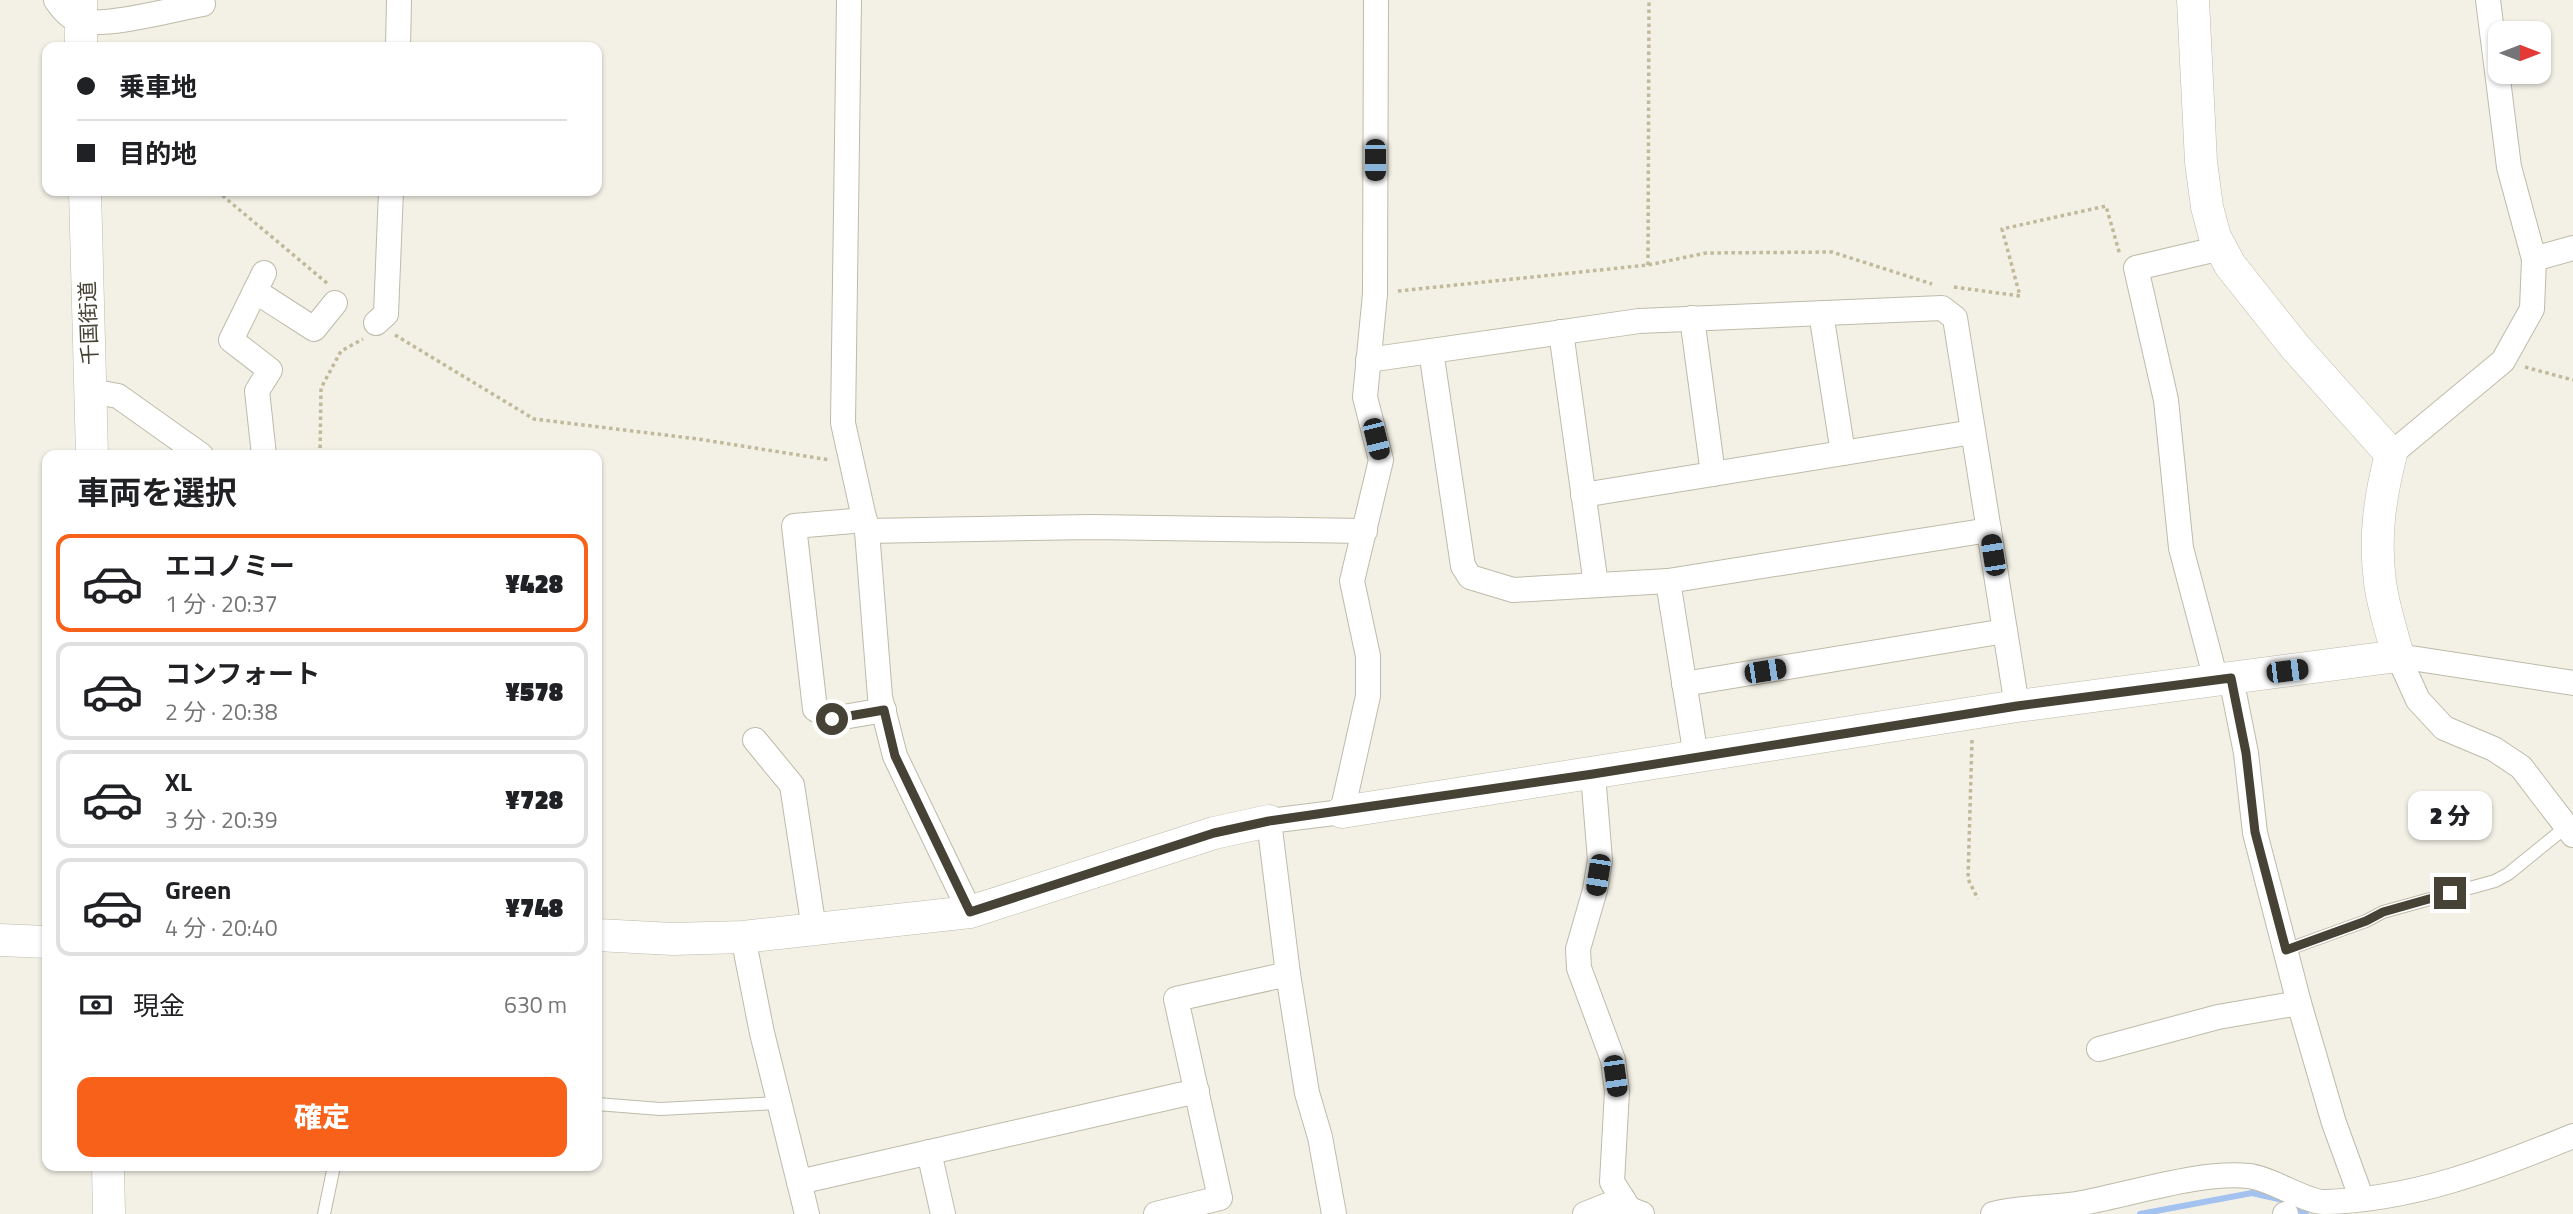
<!DOCTYPE html>
<html lang="ja">
<meta charset="utf-8">
<style>
:root{--surface:#fff;--page:#f2f2f2;--text:#202124;--muted:#757577;--line:#e0e0e0;--accent:#f76119}
body{margin:0;font-family:"Titillium Web","Noto Sans JP",sans-serif;background:var(--page);color:var(--text);height:100vh;display:flex;flex-direction:column;font-size:26px;white-space:nowrap}
*{box-sizing:border-box;margin:0}
p{font-size:23px;color:var(--muted)}
.icon{flex:none;width:38px;height:38px;fill:none;stroke:currentColor;stroke-width:2;stroke-linecap:round;stroke-linejoin:round}
.map{position:relative;flex:1;overflow:hidden}
.drawer{position:absolute;left:42px;top:450px;width:560px;height:721px;display:flex;flex-direction:column;background:var(--surface);border-radius:14px;box-shadow:0 2px 5px #0004}
.drawer>*{flex:none}
.banner{position:absolute;left:42px;top:42px;width:560px;height:154px;border-radius:14px;box-shadow:0 2px 5px #0004;display:grid;align-content:center;height:154px;padding:0 35px;background:var(--surface)}
.needle{width:46px;rotate:90deg}
.fabs{position:absolute;left:2488px;top:21px;display:grid;gap:14px}
.fabs a{display:grid;place-items:center;width:63px;height:63px;border-radius:14px;background:var(--surface);box-shadow:0 2px 5px #0004;font-size:35px}
.end{position:absolute;width:32px;height:32px;margin:-16px;border:9px solid #464235;background:#fff;box-shadow:0 0 0 4px #fff}
.from{border-radius:50%}
.bubble{position:absolute;height:49px;border-radius:14px;background:var(--surface);box-shadow:0 2px 5px #0004;font-size:23px;font-weight:800;line-height:49px;text-align:center}
.car{position:absolute;width:21px;height:42px;margin:-21px -10px;border-radius:9px;box-shadow:0 0 5px 2px #0007;background:linear-gradient(#222 24%,#8ab4d8 0 40%,#222 0 76%,#8ab4d8 0 86%,#222 0)}
.banner b{display:flex;align-items:center;gap:24px;height:66px;font-size:26px}
.banner b+b{border-top:2px solid var(--line)}
.banner i{width:18px;height:18px;background:var(--text)}
ul{padding:0;list-style:none}
li{display:flex;align-items:center;gap:21px;height:98px;margin:0 14px 10px;padding:0 21px;border:4px solid var(--line);border-radius:14px}
li div{flex:1}
li b{display:block;font-size:26px}
li em{font-style:normal;font-weight:800}
li.current{border-color:var(--accent)}
li>.icon{width:63px;height:63px;stroke-width:1.5}
h2{padding:0 35px;font-size:32px;line-height:84px}
.pay{display:flex;align-items:center;gap:18px;height:77px;padding:0 35px;font-size:26px}
.pay p{margin-inline-start:auto}
.cta{display:flex;gap:14px;margin-top:auto;padding:14px 35px}
.cta a{flex:1;height:80px;border-radius:14px;background:var(--accent);color:#fff;font-size:28px;font-weight:800;line-height:80px;text-align:center}
.map>svg:first-child{display:block}
.lines{fill:none;stroke-linecap:round;stroke-linejoin:round}
.stream{stroke:#a3c2ef;stroke-width:6}
.service-casing{stroke:#bebba9;stroke-width:14}
.minor-casing{stroke:#bebba9;stroke-width:26}
.tertiary-casing{stroke:#bebba9;stroke-width:33}
.path{stroke:#c0b99a;stroke-width:3.5;stroke-dasharray:3.5 3.5;stroke-linecap:butt}
.service{stroke:#fff;stroke-width:12}
.minor{stroke:#fff;stroke-width:24}
.tertiary{stroke:#fff;stroke-width:32}
.route{stroke:#464235;stroke-width:9}
.labels{text-anchor:middle;stroke-width:7;stroke-linejoin:round;paint-order:stroke}
.street-label{font-size:21px;fill:#464235;stroke:#fff}
</style>
<div class="map">
<svg width="2573" height="1214" viewBox="0 0 2573 1214">
<rect width="100%" height="100%" fill="#f3f1e6"/>
<g class="lines">
<g class="stream">
<polyline points="2292,1206 2306,1214"/>
<polyline points="2140,1214 2252,1193 2283,1200"/>
</g>
<defs>
<g id="service">
<polyline points="2286,950 2366,921 2383,912 2495,881 2508,874 2566,827"/>
<polyline points="597,1104 660,1109 779,1103"/>
<polyline points="324,1214 334,1166"/>
</g>
<g id="minor">
<path d="M 56,0 C 62,9 70,19 81,21 C 109,27 174,9 203,4"/>
<polyline points="849,0 843,423 867,531 880,697 895,756 970,912"/>
<polyline points="398,47 399,0"/>
<polyline points="2534,259 2573,248"/>
<polyline points="255,291 314,329 335,303"/>
<polyline points="1821,313 1843,453"/>
<polyline points="1692,318 1713,474"/>
<polyline points="376,323 386,314 391,191"/>
<polyline points="1561,332 1596,585"/>
<polyline points="1431,351 1463,566 1470,577 1513,590 1668,581 1989,530"/>
<polyline points="1368,360 1639,321 1942,308 1955,318 2017,706"/>
<polyline points="91,391 118,396 201,455"/>
<polyline points="2391,454 2503,361 2532,309 2534,259 2509,167 2488,0"/>
<polyline points="264,455 257,391 270,370 231,340 264,273"/>
<polyline points="1583,495 1973,432"/>
<polyline points="865,520 794,526 815,709 832,719 884,710"/>
<polyline points="867,531 1092,527 1365,531"/>
<polyline points="1668,581 1696,757"/>
<polyline points="2398,656 2418,700 2444,728 2494,749 2521,767 2573,835"/>
<polyline points="2398,656 2573,683"/>
<polyline points="2231,678 2246,753 2255,833 2299,1003 2334,1123 2361,1197"/>
<polyline points="2216,680 2181,548 2166,400 2136,268 2221,248"/>
<polyline points="1684,684 2005,631"/>
<polyline points="755,740 792,785 814,929"/>
<polyline points="1593,774 1600,860 1595,890 1578,949 1579,968 1613,1060 1617,1091 1612,1182 1629,1209 1642,1214"/>
<polyline points="743,937 762,1033 807,1214"/>
<polyline points="2099,1049 2218,1017 2299,1003"/>
<polyline points="929,1152 943,1214"/>
<polyline points="799,1182 1197,1091"/>
<polyline points="1156,1214 1220,1198 1176,999 1288,974"/>
<polyline points="1334,1214 1320,1137 1307,1093 1288,974 1269,821 1342,812 1368,696 1368,656 1352,581 1381,460 1365,397 1375,294 1376,0"/>
<polyline points="1585,1214 1623,1199"/>
<path d="M 1993,1214 C 2021,1206 2052,1209 2082,1203 C 2132,1194 2199,1171 2249,1176 C 2273,1179 2305,1202 2324,1202 C 2412,1200 2493,1169 2573,1136"/>
<polyline points="2285,1214 2286,1214"/>
</g>
<g id="tertiary">
<polyline points="81,0 81,47"/>
<polyline points="85,191 92,455"/>
<path d="M 1342,812 L 2017,706 L 2398,656 C 2392,632 2383,607 2380,582 C 2374,537 2380,497 2391,454 L 2296,348 L 2230,265 L 2215,237 L 2207,207 L 2201,162 L 2193,0"/>
<polyline points="597,935 673,939 743,937 970,912 1214,833 1269,821"/>
<polyline points="0,940 47,942"/>
<polyline points="108,1166 109,1214"/>
</g>
</defs>
<use href="#service" class="service-casing"/>
<use href="#minor" class="minor-casing"/>
<use href="#tertiary" class="tertiary-casing"/>
<g class="path">
<polyline points="217,191 328,284"/>
<polyline points="1648,265 1649,0"/>
<polyline points="1954,287 2020,296 2002,229 2106,206 2120,255"/>
<polyline points="1398,291 1648,265 1706,253 1832,252 1932,284"/>
<polyline points="395,335 534,419 698,439 830,460"/>
<polyline points="2525,367 2573,380"/>
<polyline points="320,455 321,388 341,351 363,339"/>
<polyline points="1972,740 1968,879 1978,899"/>
</g>
<use href="#service" class="service"/>
<use href="#minor" class="minor"/>
<use href="#tertiary" class="tertiary"/>
</g>
<g class="lines">
<polyline class="route" points="832,719 884,710 895,756 970,912 1214,833 1269,821 1593,774 2017,706 2231,678 2246,753 2255,832 2286,950 2366,921 2383,912 2450,893"/>
</g>
<g class="labels">
<g class="street-label">
<text transform="translate(89 323) rotate(-92)" y="7">千国街道</text>
</g>
</g>
</svg>
<div class="fabs">
<a><svg class="needle" viewBox="-14 -14 28 28"><path d="M0-13l5 13h-10z" fill="#e53935"/><path d="M0 13l5-13h-10z" fill="#757577"/></svg></a>
</div>
<i class="end from" style="left:832px;top:719px"></i>
<i class="end" style="left:2450px;top:893px"></i>
<div class="bubble" style="left:2408px;top:791px;width:84px">2 分</div>
<i class="car" style="left:1375px;top:160px;rotate:180deg"></i>
<i class="car" style="left:1376px;top:439px;rotate:166deg"></i>
<i class="car" style="left:1993px;top:555px;rotate:351deg"></i>
<i class="car" style="left:1765px;top:671px;rotate:81deg"></i>
<i class="car" style="left:2287px;top:671px;rotate:83deg"></i>
<i class="car" style="left:1598px;top:875px;rotate:189deg"></i>
<i class="car" style="left:1615px;top:1076px;rotate:172deg"></i>
<div class="banner">
<b><i class="from"></i>乗車地</b>
<b><i></i>目的地</b>
</div>
<section class="drawer">
<h2>車両を選択</h2>
<ul>
<li class="current"><svg class="icon" aria-label="car" viewBox="0 0 24 24"><path d="M5 17H2v-5l4-1 3-4h7l3 4 3 1v5h-3M9 17h6M6 11h13"/><circle cx="7" cy="17" r="2"/><circle cx="17" cy="17" r="2"/></svg><div><b>エコノミー</b><p>1 分 · 20:37</p></div><em>¥428</em></li>
<li><svg class="icon" aria-label="car" viewBox="0 0 24 24"><path d="M5 17H2v-5l4-1 3-4h7l3 4 3 1v5h-3M9 17h6M6 11h13"/><circle cx="7" cy="17" r="2"/><circle cx="17" cy="17" r="2"/></svg><div><b>コンフォート</b><p>2 分 · 20:38</p></div><em>¥578</em></li>
<li><svg class="icon" aria-label="car" viewBox="0 0 24 24"><path d="M5 17H2v-5l4-1 3-4h7l3 4 3 1v5h-3M9 17h6M6 11h13"/><circle cx="7" cy="17" r="2"/><circle cx="17" cy="17" r="2"/></svg><div><b>XL</b><p>3 分 · 20:39</p></div><em>¥728</em></li>
<li><svg class="icon" aria-label="car" viewBox="0 0 24 24"><path d="M5 17H2v-5l4-1 3-4h7l3 4 3 1v5h-3M9 17h6M6 11h13"/><circle cx="7" cy="17" r="2"/><circle cx="17" cy="17" r="2"/></svg><div><b>Green</b><p>4 分 · 20:40</p></div><em>¥748</em></li>
</ul>
<div class="pay"><svg class="icon" aria-label="cash" viewBox="0 0 24 24"><path d="M3 7h18v10H3z"/><circle cx="12" cy="12" r="2"/></svg>現金<p>630 m</p></div>
<div class="cta"><a>確定</a></div>
</section>
</div>
